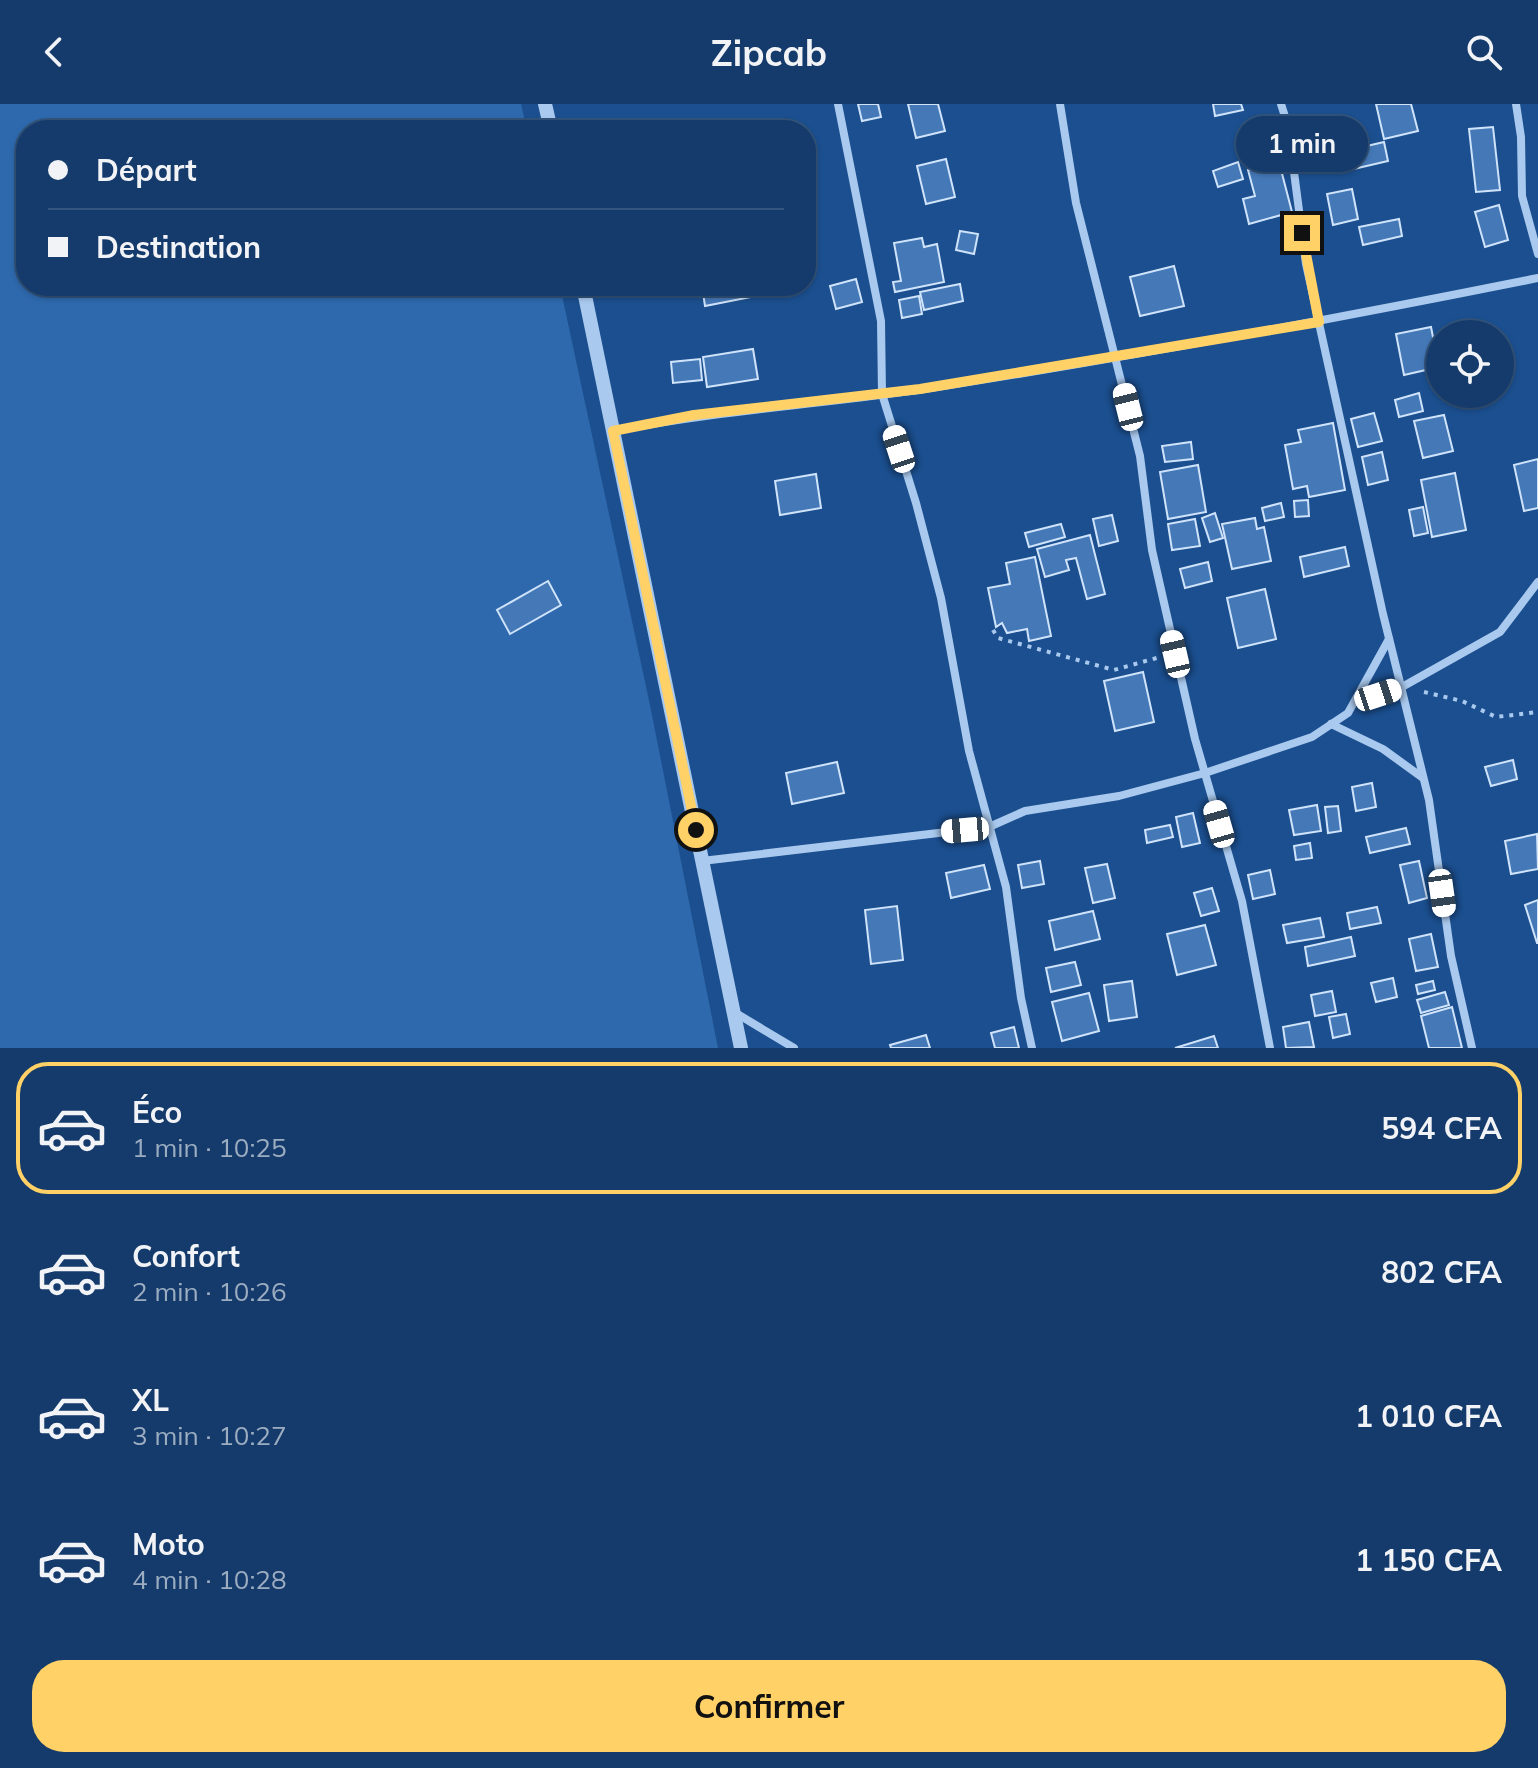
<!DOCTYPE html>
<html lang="fr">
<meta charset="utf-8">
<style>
:root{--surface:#143b6b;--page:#214673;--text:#f1f3f6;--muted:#9dadc1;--line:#33557e;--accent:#ffd166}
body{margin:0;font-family:Mulish,sans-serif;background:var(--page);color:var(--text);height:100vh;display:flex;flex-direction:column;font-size:30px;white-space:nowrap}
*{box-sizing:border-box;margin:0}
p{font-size:26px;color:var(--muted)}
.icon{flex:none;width:44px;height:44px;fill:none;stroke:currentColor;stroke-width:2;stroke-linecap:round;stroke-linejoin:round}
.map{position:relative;height:944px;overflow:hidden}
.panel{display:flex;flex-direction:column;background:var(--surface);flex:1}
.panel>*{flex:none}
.hud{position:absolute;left:16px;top:16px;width:800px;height:176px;border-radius:32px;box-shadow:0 2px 6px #0004,0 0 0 2px var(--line);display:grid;align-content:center;height:176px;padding:0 32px;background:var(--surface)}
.buttons{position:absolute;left:1426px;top:216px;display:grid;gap:16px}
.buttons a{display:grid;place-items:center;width:88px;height:88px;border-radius:50%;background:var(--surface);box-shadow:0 2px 6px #0004,0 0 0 2px var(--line);font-size:40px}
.end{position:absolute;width:36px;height:36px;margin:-18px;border:10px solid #ffd166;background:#111;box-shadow:0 0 0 4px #111}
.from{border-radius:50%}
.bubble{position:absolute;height:56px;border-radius:28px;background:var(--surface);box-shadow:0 2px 6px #0004,0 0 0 2px var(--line);font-size:26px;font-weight:700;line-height:56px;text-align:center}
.car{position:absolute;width:24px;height:48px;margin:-24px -12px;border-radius:10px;box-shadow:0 0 6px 2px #0007;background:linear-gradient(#fff 24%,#345 0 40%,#fff 0 76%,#345 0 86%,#fff 0)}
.hud b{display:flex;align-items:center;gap:28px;height:76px;font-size:30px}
.hud b+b{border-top:2px solid var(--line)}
.hud i{width:20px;height:20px;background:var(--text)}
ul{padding:14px 0 0;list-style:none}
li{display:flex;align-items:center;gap:24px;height:132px;margin:0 16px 12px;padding:0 16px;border:4px solid transparent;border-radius:32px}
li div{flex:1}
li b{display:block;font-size:30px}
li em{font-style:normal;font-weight:700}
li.active{border-color:var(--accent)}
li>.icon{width:72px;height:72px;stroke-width:1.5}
.action{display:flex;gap:16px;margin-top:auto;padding:16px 32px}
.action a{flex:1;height:92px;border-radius:32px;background:var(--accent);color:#111;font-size:32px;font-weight:700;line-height:92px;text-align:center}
header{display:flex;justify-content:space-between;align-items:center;height:104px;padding:0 32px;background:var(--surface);font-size:36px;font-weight:700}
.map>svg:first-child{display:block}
.green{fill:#2e69ad}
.building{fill:#4478b7;stroke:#cfe3fa;stroke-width:2}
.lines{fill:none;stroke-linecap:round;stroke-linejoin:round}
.path{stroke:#a9c9ee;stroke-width:4;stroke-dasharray:4 6;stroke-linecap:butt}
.minor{stroke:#a9c9ee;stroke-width:8}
.tertiary{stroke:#a9c9ee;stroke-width:14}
.route{stroke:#ffd166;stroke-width:10}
</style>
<header><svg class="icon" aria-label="back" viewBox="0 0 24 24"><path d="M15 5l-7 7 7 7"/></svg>Zipcab<svg class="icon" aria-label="search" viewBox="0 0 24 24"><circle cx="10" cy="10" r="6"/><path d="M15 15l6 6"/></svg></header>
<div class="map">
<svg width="1538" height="944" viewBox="0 0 1538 944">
<rect width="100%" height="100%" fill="#1b4f8f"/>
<polygon class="green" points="0,0 521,0 527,26 26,26 26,182 560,182 650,601 718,944 0,944"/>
<g class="building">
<polygon points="858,0 878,0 881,13 862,17"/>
<polygon points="908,0 938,0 945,27 916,34"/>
<polygon points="1213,0 1241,0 1243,6 1215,12"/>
<polygon points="1376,0 1411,0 1418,27 1384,35"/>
<polygon points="1493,23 1500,86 1476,88 1469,25"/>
<polygon points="1384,38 1388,57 1345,67 1341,48"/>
<polygon points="946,55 955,93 926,100 917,62"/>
<polygon points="1238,58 1243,75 1218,83 1213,67"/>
<polygon points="1279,58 1292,108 1249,120 1243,95 1255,92 1248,66"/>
<polygon points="1352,85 1358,115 1333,121 1327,90"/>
<polygon points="1499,101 1508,136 1485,143 1475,108"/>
<polygon points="1399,115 1402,132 1363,141 1359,123"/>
<polygon points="960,127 978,130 974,150 956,146"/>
<polygon points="922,134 924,143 937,140 944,178 895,188 893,178 901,177 894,139"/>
<polygon points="1174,162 1184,202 1140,212 1130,173"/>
<polygon points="856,175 862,198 836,205 830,182"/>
<polygon points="960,180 963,197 924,206 920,188"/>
<polygon points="702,182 754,182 756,192 705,202"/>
<polygon points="919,192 922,210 902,214 899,196"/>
<polygon points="1431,223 1439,263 1404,271 1396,230"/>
<polygon points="753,245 758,275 707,283 703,253"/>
<polygon points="700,255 702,276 673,279 671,258"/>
<polygon points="1419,289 1423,307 1399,313 1395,296"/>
<polygon points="1374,309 1382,337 1358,343 1351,315"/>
<polygon points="1444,311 1453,347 1423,354 1414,317"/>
<polygon points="1333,319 1345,386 1309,393 1307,382 1293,385 1285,341 1301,338 1298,326"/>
<polygon points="1191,338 1193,355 1165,358 1162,342"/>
<polygon points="1382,348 1388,376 1368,381 1362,353"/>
<polygon points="1538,355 1538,404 1524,407 1514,361"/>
<polygon points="1198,361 1206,408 1168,415 1160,368"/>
<polygon points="1455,369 1466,426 1432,433 1421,376"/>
<polygon points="816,370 821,404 780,411 775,377"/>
<polygon points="1308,396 1309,412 1295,413 1294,397"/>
<polygon points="1281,399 1284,413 1265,417 1262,404"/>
<polygon points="1423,403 1428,429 1414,432 1409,406"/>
<polygon points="1215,409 1223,434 1210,438 1202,414"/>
<polygon points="1112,411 1118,437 1099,442 1093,415"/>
<polygon points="1255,414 1257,425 1264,423 1271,457 1232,465 1222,420"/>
<polygon points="1195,415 1200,442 1172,446 1168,420"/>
<polygon points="1061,420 1065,433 1029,443 1025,429"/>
<polygon points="1090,431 1105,490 1087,495 1076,454 1066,456 1069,466 1045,473 1037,445"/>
<polygon points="1345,443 1349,462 1304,473 1300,453"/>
<polygon points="1035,453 1051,532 1029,537 1027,525 1007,529 1002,519 996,523 988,484 1010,480 1006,459"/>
<polygon points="1208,458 1212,477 1185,484 1180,465"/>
<polygon points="548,477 561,501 510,530 497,506"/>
<polygon points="1265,485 1276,535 1238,544 1227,494"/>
<polygon points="1143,568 1154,618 1115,627 1104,577"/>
<polygon points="1513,656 1517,675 1491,682 1485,663"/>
<polygon points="837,658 844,689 792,700 786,669"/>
<polygon points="1372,679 1376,703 1356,707 1352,683"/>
<polygon points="1317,701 1321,727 1294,731 1289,706"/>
<polygon points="1338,702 1341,727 1328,729 1325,703"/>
<polygon points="1193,709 1200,739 1182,743 1176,713"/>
<polygon points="1170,721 1173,733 1147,739 1145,726"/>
<polygon points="1406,724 1410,740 1370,749 1366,733"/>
<polygon points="1537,730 1538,765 1511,770 1505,737"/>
<polygon points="1310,739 1312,754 1296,756 1294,742"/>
<polygon points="1040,757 1044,780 1022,784 1018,761"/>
<polygon points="1419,757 1427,794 1409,799 1400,761"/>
<polygon points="1107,760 1115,794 1093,799 1085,764"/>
<polygon points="984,761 990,785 951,794 946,769"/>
<polygon points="1270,766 1275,790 1253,795 1248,771"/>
<polygon points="1212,784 1219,807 1201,812 1194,789"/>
<polygon points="1538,796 1538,839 1537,839 1525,801"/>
<polygon points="897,802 903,856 871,860 865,806"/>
<polygon points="1377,803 1381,819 1350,825 1347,809"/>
<polygon points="1093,807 1100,835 1055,846 1049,817"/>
<polygon points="1320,814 1324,833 1287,839 1283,821"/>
<polygon points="1205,821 1216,861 1177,871 1167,830"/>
<polygon points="1431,830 1438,863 1416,867 1409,835"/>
<polygon points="1351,833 1355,852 1308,862 1305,843"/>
<polygon points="1075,858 1081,881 1051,888 1046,864"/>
<polygon points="1393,874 1397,893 1376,898 1371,879"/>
<polygon points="1132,877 1137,913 1109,917 1104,881"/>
<polygon points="1433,877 1435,886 1418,890 1416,881"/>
<polygon points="1332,887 1336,908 1315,912 1311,891"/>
<polygon points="1445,888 1449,901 1421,909 1417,896"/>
<polygon points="1089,889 1099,927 1062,937 1052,898"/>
<polygon points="1452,903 1462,944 1429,944 1421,912"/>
<polygon points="1346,910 1350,930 1333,934 1329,913"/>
<polygon points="1309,918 1314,943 1286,944 1283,923"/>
<polygon points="1014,923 1019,944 995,944 991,929"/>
<polygon points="926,931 930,944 891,944 890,941"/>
<polygon points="1214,932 1218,944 1175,944"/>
</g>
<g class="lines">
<g class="path">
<polyline points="993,526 998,534 1114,566 1160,553"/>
<polyline points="1424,588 1462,597 1496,613 1538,608"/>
</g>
<g class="minor">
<polyline points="838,0 881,217 882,290 916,399 941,494 969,647 1006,783 1021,894 1032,944"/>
<polyline points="1060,0 1076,99 1140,352 1152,446 1195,635 1242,797 1270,944"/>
<polyline points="1281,0 1288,22 1306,160 1383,510 1429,696 1451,852 1472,944"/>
<polyline points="1516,0 1521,33 1522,92 1538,150"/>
<path d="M 613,327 C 716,307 821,300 925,285 C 1130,253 1334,215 1538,174"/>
<polyline points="1355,598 1402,583 1500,528 1538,478"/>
<polyline points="1331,620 1383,645 1423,674"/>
<polyline points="702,757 989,723 1025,707 1119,692 1205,669 1312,633 1348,609 1389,535"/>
<polyline points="734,908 794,944"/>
</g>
<g class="tertiary">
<polyline points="545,0 551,26"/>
<polyline points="583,182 741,944"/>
</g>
</g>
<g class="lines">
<polyline class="route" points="696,726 613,327 694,311 920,285 1319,218 1302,129"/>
</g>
</svg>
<div class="buttons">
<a><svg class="icon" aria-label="locate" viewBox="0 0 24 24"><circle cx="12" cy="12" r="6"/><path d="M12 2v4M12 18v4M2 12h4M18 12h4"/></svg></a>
</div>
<i class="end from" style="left:696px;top:726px"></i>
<i class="end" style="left:1302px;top:129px"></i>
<div class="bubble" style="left:1236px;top:12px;width:132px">1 min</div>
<i class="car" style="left:1128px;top:303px;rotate:346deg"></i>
<i class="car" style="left:899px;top:345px;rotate:342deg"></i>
<i class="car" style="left:1175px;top:550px;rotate:347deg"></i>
<i class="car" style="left:1378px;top:591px;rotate:72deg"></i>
<i class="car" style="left:1219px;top:720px;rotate:344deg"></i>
<i class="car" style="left:965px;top:726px;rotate:265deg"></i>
<i class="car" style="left:1442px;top:789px;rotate:172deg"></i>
<div class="hud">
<b><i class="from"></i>Départ</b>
<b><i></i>Destination</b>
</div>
</div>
<section class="panel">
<ul>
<li class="active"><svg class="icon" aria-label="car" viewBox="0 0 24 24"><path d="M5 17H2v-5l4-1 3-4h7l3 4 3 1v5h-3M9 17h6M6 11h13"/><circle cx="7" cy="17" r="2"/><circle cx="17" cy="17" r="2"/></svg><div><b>Éco</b><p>1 min · 10:25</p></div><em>594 CFA</em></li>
<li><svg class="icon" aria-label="car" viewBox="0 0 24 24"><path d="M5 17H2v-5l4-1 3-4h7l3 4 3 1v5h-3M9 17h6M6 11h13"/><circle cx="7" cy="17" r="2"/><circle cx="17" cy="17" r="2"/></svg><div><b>Confort</b><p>2 min · 10:26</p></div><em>802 CFA</em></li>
<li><svg class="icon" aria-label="car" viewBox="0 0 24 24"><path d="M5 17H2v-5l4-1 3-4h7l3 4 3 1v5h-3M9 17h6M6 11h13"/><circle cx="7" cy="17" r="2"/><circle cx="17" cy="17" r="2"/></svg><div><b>XL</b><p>3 min · 10:27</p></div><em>1 010 CFA</em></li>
<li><svg class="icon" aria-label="car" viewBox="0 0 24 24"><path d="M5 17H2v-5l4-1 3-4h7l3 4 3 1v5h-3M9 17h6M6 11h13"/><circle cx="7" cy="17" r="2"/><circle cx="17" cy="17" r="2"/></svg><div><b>Moto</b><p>4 min · 10:28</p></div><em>1 150 CFA</em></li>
</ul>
<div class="action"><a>Confirmer</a></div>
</section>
